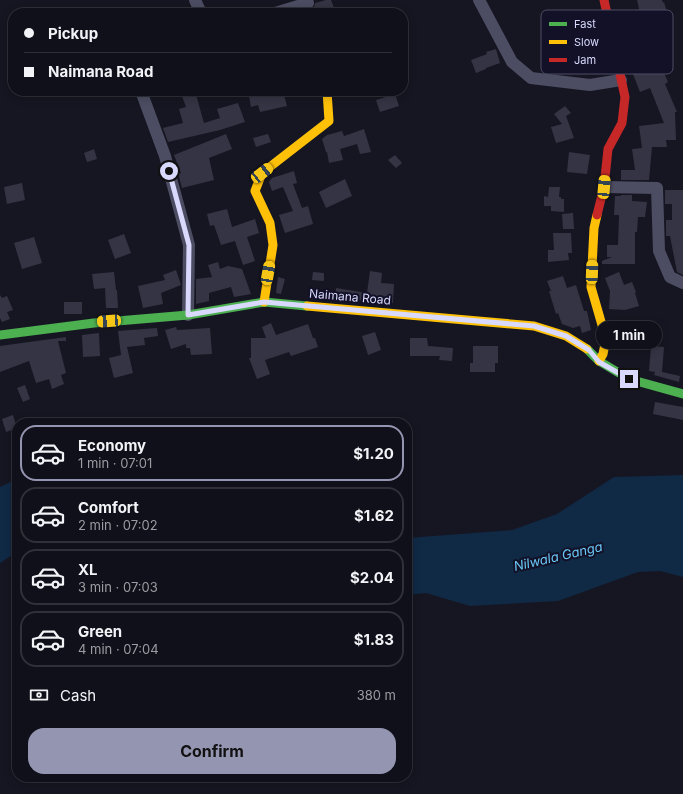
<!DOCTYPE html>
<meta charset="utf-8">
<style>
:root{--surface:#10101a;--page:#191923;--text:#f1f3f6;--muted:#9c9da2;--line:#303039;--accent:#9495b0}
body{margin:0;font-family:Inter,sans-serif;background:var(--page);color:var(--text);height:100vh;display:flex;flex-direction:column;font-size:15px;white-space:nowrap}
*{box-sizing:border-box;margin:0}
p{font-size:13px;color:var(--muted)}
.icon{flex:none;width:22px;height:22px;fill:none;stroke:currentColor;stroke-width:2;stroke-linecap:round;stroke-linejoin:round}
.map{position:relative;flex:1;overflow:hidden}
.panel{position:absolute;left:12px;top:418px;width:400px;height:364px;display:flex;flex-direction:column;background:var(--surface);border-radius:16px;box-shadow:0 2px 10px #0003,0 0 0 1px var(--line)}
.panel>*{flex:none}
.guide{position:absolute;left:8px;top:8px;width:400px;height:88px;border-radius:16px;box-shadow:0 2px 10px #0003,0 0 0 1px var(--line);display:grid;align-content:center;height:88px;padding:0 16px;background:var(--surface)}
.end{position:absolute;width:18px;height:18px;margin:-9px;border:5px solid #d8d9fd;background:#111;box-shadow:0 0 0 2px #111}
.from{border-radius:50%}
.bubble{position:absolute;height:28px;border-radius:14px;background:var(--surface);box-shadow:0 2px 10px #0003,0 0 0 1px var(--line);font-size:13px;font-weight:700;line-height:28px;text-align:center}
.car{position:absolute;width:12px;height:24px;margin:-12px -6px;border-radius:5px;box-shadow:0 0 3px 1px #0007;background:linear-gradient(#f5c518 24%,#345 0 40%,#f5c518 0 76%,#345 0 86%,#f5c518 0)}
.guide b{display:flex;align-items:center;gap:14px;height:38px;font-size:15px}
.guide b+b{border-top:1px solid var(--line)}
.guide i{width:10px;height:10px;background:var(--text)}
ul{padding:7px 0 0;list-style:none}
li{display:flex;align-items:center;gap:12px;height:56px;margin:0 8px 6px;padding:0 8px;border:2px solid var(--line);border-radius:16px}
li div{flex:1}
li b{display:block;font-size:15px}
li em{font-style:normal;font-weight:700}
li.on{border-color:var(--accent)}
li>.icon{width:36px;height:36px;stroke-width:1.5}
.pay{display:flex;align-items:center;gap:10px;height:44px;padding:0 16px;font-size:15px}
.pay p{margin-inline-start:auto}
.button{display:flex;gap:8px;margin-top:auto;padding:8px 16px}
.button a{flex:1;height:46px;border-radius:16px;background:var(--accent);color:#111;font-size:16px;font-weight:700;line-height:46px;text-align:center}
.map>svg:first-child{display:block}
.water{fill:#102945}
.building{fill:#343444}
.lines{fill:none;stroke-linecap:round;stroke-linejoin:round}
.street{stroke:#4c4d62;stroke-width:12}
.fast{stroke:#4caf50;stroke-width:9}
.slow{stroke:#ffc107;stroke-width:9}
.jam{stroke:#c62828;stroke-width:9}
.route{stroke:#d8d9fd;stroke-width:5}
.labels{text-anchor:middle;stroke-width:4;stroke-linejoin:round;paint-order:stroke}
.street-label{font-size:12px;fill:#d8d9fd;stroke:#121127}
.water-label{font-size:13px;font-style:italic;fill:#6bcaf8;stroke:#121127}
.key{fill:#121127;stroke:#4d4d67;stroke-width:1}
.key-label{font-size:11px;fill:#d8d9fd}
</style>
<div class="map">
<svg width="683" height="794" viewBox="0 0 683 794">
<rect width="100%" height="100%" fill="#161622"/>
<g class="water">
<polygon points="683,475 683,577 660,571 638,572 558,601 470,606 426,593 407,595 407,538 512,530 557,514 614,477"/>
<polygon points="17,479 17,552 0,563 0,487"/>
</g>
<g class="building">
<polygon points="326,0 331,0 336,13 316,13 314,7 315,3"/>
<polygon points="637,0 662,0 663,3 664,2 669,20 643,27"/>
<polygon points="496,49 500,63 486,68 486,69 476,73 471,60 487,54 486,52"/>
<polygon points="649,68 651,73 662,68 668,82 665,84 677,112 675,112 676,140 666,140 667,147 652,147 649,180 621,180 621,170 635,170 632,149 642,148 639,126 664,123 650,88 640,92 633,74"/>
<polygon points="180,91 195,91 204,123 220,118 217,109 238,103 245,122 220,130 168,142 163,128 183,123 179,109 186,107"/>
<polygon points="248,91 283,91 287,106 260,112 258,105 251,107"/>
<polygon points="395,94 399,106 380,112 376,100"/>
<polygon points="565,106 571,113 566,116 574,138 556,143 551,127 562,124 554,114"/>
<polygon points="364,129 371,152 360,154 357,144 340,149 343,160 329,163 327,152 326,152 322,139 327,135 342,131 344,136"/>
<polygon points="226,134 232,149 209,158 214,180 182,188 178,173 181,173 174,155"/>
<polygon points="268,134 271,142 256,147 253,138"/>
<polygon points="94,149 97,159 87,162 84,153"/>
<polygon points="569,152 590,155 587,174 567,172"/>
<polygon points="395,155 402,163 396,168 388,160"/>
<polygon points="294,171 297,183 293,184 302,208 308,206 313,224 285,233 279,215 293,211 283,187 272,191 269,182 272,178"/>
<polygon points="345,179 352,196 326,208 319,192"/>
<polygon points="22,183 25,200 7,204 4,187"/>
<polygon points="549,187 560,187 559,197 561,197 561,199 564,199 564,212 551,211 551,206 544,206 544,196 548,197"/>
<polygon points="665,190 683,190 683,275 677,272 670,236 666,236 666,220 672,220 672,204 665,204"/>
<polygon points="621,195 632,195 632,201 647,202 645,217 638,217 637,232 635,232 635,264 602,264 602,261 612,257 607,257 607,245 618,245 619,215 614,215 615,196 621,196"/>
<polygon points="227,209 232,227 255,219 259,233 247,237 255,261 243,265 235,241 221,245 214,225 210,226 207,214"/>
<polygon points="573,213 574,229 563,229 562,214"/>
<polygon points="553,233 571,233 572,253 568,253 569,260 548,262 548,250 554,250"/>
<polygon points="124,234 131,253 115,259 108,240"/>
<polygon points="34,237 42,263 22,269 14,243"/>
<polygon points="218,262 220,269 228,266 242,269 251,294 234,297 231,287 209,293 209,301 196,304 196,279 212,277 208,265"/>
<polygon points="176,270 181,285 161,293 163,304 143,308 138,286 165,280 163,275"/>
<polygon points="370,271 382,273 381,283 394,284 393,303 335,298 336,288 367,293"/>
<polygon points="114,272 116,290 117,290 118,308 106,308 105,288 94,289 92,274"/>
<polygon points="313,272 324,273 324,281 312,280"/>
<polygon points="619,272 624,285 632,282 636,292 635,293 639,306 625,310 609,309 610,291 605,278"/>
<polygon points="563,276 567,288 576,285 584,311 587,311 591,330 582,333 580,326 573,328 562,324 558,313 556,314 549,291 551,291 547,281"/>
<polygon points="278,277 285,279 281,294 276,293"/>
<polygon points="0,295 2,298 7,296 13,310 7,312 10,319 2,322 0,318"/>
<rect x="64" y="302" width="18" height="12"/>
<polygon points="271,323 276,335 308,324 313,338 315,338 318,347 291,356 289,352 265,360 270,374 257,379 249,358 251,358 251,338 266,338 262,327"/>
<polygon points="176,327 177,330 210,328 212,354 191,355 190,348 186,348 186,344 171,349 165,330"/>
<polygon points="157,328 158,336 144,338 145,345 127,347 133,373 114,378 109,358 121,355 118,331"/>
<polygon points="375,332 381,350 368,355 362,336"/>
<polygon points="99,333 100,356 83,357 82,335"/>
<polygon points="66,337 66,341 58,341 66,373 61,375 64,384 52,389 49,379 36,383 29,361 0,372 0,346"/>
<polygon points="410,338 427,338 428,346 453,348 452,361 439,360 440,356 410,356"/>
<polygon points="473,346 498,346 498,363 495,363 495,372 470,372 470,363 473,363"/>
<polygon points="651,346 664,347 662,372 680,376 679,382 654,375 655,372 649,371"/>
<polygon points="25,385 30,399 23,402 17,388"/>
<polygon points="655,402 683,407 683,420 653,414"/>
<polygon points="13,415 17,428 6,432 2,419"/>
</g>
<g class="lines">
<g class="street">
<polyline points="195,0 201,13"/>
<polyline points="479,0 512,62 531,78 590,85 621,80"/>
<polyline points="275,13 308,3"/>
<polyline points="141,91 165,156 189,245 188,315"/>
<polyline points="604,187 657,188 659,251 670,277 683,283"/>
</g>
<g class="fast">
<polyline points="0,335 94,323 188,315 264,302 307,306"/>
<polyline points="587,349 599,361 629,379 683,394"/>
</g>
<g class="slow">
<polyline points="597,215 594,228 591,287 606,339 603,354 599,361"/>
<polyline points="264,302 273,245 270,223 255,191 262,173 329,121 327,91"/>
<polyline points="307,306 534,326 566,336 587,349"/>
</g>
<polyline class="jam" points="597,215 604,187 608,149 622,123 625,97 604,0"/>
</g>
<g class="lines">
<polyline class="route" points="169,171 189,245 188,315 264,302 534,326 566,336 589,350 599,362 629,379"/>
</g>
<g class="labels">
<g class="street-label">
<text transform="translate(350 297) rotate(5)" y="4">Naimana Road</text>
</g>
<g class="water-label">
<text transform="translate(558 556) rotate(-13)" y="5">Nilwala Ganga</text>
</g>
</g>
<rect x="541" y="10" width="132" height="64" rx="6" class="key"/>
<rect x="549" y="22" width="18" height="4" fill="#4caf50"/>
<rect x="549" y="40" width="18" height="4" fill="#ffc107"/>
<rect x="549" y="58" width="18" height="4" fill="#c62828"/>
<g class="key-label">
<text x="574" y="28">Fast</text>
<text x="574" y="46">Slow</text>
<text x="574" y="64">Jam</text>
</g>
</svg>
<i class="end from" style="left:169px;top:171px"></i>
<i class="end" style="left:629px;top:379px"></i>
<div class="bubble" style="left:596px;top:321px;width:66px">1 min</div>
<i class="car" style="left:262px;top:173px;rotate:52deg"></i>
<i class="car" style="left:604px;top:187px;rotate:5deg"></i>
<i class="car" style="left:592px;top:272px;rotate:2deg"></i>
<i class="car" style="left:268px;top:273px;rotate:10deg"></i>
<i class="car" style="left:109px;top:321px;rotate:266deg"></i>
<div class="guide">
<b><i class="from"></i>Pickup</b>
<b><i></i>Naimana Road</b>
</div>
<section class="panel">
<ul>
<li class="on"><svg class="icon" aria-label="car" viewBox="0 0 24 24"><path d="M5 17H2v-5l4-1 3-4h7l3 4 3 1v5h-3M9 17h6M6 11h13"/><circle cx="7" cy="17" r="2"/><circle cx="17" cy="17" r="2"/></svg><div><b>Economy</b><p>1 min · 07:01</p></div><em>$1.20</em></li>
<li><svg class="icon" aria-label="car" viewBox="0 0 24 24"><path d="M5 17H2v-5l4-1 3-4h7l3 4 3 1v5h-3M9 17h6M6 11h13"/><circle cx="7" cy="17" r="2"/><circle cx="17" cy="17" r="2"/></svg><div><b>Comfort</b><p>2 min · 07:02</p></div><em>$1.62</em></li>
<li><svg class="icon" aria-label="car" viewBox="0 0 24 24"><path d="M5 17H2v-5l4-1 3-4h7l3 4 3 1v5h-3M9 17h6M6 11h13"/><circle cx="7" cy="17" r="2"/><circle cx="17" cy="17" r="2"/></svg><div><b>XL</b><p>3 min · 07:03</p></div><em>$2.04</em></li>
<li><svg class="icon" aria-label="car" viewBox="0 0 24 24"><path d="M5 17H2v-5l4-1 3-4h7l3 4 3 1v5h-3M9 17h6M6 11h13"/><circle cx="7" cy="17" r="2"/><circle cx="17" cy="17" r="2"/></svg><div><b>Green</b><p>4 min · 07:04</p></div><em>$1.83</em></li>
</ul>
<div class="pay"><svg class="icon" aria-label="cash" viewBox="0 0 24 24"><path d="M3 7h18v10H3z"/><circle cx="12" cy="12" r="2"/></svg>Cash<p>380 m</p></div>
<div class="button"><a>Confirm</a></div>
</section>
</div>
